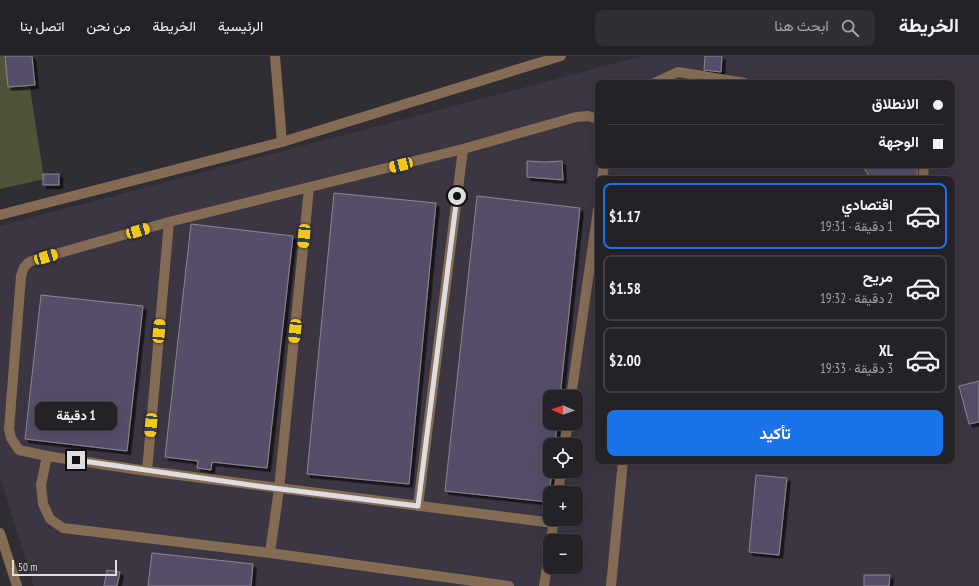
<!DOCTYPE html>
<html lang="ar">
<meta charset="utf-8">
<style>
:root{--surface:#242227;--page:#302f33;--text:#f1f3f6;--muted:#a3a4a7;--line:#413f44;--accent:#1a73e8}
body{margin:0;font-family:"PT Sans Narrow",Vazirmatn,sans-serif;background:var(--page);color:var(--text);direction:rtl;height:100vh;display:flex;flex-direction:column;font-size:15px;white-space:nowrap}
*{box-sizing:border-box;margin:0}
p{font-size:13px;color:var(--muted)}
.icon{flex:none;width:22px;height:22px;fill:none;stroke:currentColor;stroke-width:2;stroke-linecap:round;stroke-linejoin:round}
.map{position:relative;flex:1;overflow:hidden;direction:ltr}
.details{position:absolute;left:595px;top:120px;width:360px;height:288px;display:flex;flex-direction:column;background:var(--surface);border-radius:8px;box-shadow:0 4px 16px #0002,0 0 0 1px var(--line);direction:rtl}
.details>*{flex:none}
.guide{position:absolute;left:595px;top:24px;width:360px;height:88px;border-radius:8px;box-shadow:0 4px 16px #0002,0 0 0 1px var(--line);direction:rtl;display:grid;align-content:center;height:88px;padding:0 12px;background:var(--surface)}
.needle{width:26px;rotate:272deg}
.controls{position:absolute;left:543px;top:334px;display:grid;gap:8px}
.controls a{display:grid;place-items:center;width:40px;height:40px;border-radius:8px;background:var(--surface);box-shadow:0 4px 16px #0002,0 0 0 1px var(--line);font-size:20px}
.scale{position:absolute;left:12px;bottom:10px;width:105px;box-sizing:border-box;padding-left:4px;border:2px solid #dfdde1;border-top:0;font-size:11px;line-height:14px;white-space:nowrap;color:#dfdde1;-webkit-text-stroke:3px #302e34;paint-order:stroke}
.end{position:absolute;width:18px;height:18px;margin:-9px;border:5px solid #dfdde1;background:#111;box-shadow:0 0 0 2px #111}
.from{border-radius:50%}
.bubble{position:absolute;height:28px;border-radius:8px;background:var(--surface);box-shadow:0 4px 16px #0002,0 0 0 1px var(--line);font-size:13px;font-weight:700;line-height:28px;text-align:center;direction:rtl}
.car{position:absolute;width:12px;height:24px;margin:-12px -6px;border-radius:5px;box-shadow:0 0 3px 1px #0007;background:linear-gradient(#f5c518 24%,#345 0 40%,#f5c518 0 76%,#345 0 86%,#f5c518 0)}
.guide b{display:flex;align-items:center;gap:14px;height:38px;font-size:15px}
.guide b+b{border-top:1px solid var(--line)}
.guide i{width:10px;height:10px;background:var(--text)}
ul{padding:7px 0 0;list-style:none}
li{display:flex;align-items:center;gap:12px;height:66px;margin:0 8px 6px;padding:0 4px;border:2px solid var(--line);border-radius:8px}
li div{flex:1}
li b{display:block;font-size:15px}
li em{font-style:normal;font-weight:700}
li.selected{border-color:var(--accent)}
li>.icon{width:36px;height:36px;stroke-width:1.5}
.cta{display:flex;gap:8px;margin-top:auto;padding:8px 12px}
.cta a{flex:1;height:46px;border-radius:8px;background:var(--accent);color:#fff;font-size:16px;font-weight:700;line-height:46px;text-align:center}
header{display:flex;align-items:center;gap:24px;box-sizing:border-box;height:56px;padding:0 20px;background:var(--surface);border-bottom:1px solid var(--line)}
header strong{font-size:19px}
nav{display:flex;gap:22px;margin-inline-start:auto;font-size:14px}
.search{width:280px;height:36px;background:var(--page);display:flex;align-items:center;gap:10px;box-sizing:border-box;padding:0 14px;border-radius:8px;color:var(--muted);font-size:15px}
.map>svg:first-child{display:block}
.built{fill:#3b3642;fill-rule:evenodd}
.green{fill:#505337}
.building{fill:#594d68;stroke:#8a878f;filter:url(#shadow)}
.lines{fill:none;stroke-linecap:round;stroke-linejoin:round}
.minor{stroke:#836c53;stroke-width:10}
.route{stroke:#dfdde1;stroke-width:5}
</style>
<header>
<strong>الخريطة</strong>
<div class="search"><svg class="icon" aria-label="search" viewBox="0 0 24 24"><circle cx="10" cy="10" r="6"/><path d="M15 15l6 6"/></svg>ابحث هنا</div>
<nav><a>الرئيسية</a><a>الخريطة</a><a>من نحن</a><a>اتصل بنا</a></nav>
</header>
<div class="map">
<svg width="979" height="530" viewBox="0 0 979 530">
<defs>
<filter id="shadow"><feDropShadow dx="3.5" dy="3.5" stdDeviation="0" flood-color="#0009"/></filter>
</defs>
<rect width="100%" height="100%" fill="#302e34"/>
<path class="built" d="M 643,0 L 979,0 L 979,530 L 34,530 L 0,421 L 0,170 ZM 598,27 L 952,27 L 952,109 L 598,109 ZM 598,123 L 952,123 L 952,405 L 598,405 ZM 550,341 L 576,341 L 576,367 L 550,367 ZM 550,389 L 576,389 L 576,415 L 550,415 ZM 550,437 L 576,437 L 576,463 L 550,463 ZM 550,485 L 576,485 L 576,511 L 550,511 Z"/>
<polygon class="green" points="0,0 25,0 44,123 0,133"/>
<g class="building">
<polygon points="5,0 32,0 35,29 8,31"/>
<polygon points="705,0 722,0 721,16 704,14"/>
<polygon points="527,105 544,106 562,105 563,124 527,121"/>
<polygon points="862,109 917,109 917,119 914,123 871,123"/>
<rect x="43" y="118" width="16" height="11"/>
<polygon points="334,137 436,147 409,428 307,418"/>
<polygon points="477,140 580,152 560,341 550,341 550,367 557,367 555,389 550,389 550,415 552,415 548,446 445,435"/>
<polygon points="191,168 293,180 267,412 212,406 211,414 197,412 198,405 165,401"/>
<polygon points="41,239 143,250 127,395 25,383"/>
<polygon points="979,325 979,366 969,368 959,330"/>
<polygon points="756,419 787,422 779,499 749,496"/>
<polygon points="152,497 253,508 251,530 148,530"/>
<polygon points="107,514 120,516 117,530 104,530"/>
<polygon points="864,519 890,519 889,530 864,530"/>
</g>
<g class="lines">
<g class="minor">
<polyline points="275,0 282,86"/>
<polyline points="654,27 678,16 745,27"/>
<polyline points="602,123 604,109"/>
<polyline points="923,123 924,109"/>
<polyline points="0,159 282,86 561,0"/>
<polyline points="571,341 598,154"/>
<polyline points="564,389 568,367"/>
<polyline points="47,400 41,429 43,448 50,463 63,472 270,497 509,530"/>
<polyline points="147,415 169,166"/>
<polyline points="558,437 561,415"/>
<polyline points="418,450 463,93"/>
<path d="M 553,467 L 147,415 L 47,400 L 19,394 L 11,382 L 9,373 L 21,220 C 23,213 24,209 31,205 L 169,166 L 463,93 L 576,61 L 588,60 L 598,63"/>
<polyline points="0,477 17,530"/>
<polyline points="551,485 554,463"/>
<polyline points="270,497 279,433 309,132"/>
<polyline points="544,530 550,490"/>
<polyline points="611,530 623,405"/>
</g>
</g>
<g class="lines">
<polyline class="route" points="76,404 265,431 418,450 457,140"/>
</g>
</svg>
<div class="controls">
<a><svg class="needle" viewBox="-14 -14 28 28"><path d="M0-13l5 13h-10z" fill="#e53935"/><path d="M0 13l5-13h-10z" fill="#a3a4a7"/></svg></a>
<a><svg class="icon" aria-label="locate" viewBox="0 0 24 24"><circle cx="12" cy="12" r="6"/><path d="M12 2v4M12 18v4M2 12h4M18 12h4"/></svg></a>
<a>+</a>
<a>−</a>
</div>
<div class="scale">50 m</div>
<i class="end from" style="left:457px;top:140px"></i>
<i class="end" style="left:76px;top:404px"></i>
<div class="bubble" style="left:35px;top:346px;width:82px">1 دقيقة</div>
<i class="car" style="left:401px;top:109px;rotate:256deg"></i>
<i class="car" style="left:138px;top:175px;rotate:74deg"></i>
<i class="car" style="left:304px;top:180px;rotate:185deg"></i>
<i class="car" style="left:46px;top:201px;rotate:74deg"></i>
<i class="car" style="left:159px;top:275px;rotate:5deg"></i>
<i class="car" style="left:295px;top:275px;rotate:186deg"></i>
<i class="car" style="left:151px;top:369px;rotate:185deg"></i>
<div class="guide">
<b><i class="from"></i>الانطلاق</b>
<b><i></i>الوجهة</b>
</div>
<section class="details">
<ul>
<li class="selected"><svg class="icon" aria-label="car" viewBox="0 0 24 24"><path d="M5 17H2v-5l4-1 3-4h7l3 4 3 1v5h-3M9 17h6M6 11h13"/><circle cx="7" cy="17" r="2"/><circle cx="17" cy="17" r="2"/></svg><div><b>اقتصادي</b><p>1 دقيقة · 19:31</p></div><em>$1.17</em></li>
<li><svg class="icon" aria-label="car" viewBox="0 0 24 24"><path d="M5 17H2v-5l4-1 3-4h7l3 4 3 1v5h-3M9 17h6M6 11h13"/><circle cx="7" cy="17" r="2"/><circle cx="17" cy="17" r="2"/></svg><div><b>مريح</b><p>2 دقيقة · 19:32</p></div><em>$1.58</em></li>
<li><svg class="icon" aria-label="car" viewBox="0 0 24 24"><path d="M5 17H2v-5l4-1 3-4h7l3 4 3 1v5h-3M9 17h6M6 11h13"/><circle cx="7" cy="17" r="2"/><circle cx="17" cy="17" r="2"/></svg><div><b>XL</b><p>3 دقيقة · 19:33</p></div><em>$2.00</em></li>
</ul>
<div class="cta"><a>تأكيد</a></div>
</section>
</div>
